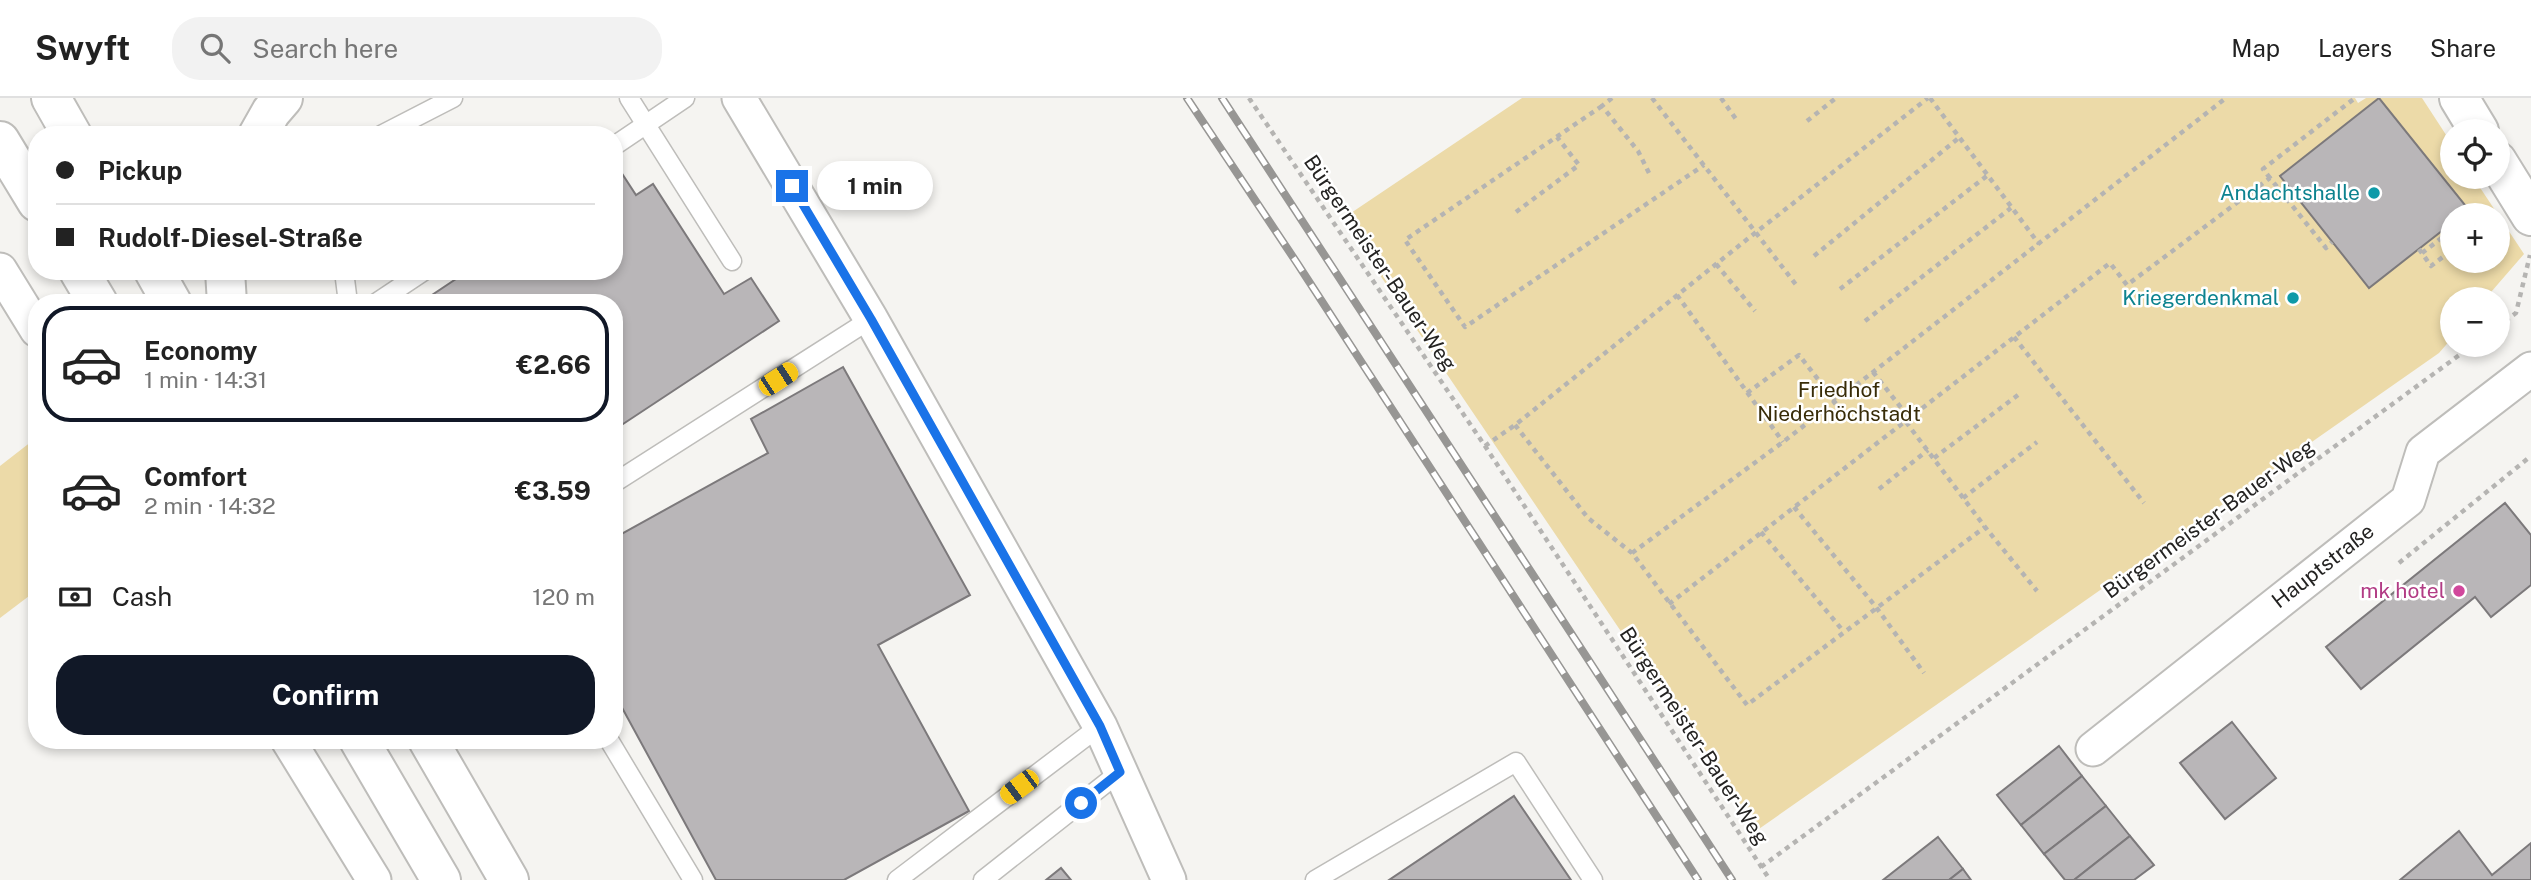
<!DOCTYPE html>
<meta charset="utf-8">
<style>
:root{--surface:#fff;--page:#f2f2f2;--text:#222;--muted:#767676;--line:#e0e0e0;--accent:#111827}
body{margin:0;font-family:"Public Sans",sans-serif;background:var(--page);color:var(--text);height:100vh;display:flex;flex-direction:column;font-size:26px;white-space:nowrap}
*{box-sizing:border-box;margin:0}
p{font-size:23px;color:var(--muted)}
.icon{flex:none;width:38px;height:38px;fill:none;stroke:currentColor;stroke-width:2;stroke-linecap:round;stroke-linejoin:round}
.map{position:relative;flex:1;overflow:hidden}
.side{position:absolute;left:28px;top:196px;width:595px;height:455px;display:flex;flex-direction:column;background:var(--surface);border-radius:28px;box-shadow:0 4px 10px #0003}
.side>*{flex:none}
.guide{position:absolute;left:28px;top:28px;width:595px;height:154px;border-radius:28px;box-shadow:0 4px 10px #0003;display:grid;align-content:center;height:154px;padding:0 28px;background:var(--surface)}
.fabs{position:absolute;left:2440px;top:21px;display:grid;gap:14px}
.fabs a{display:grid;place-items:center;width:70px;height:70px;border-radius:50%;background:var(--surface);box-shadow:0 4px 10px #0003;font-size:35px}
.end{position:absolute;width:32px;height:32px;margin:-16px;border:9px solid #1a73e8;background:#fff;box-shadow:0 0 0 4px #fff}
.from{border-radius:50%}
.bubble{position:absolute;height:49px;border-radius:24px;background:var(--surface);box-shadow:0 4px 10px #0003;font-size:23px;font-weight:700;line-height:49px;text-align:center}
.car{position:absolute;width:21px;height:42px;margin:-21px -10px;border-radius:9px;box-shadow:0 0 5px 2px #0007;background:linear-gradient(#f5c518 24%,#345 0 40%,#f5c518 0 76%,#345 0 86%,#f5c518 0)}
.guide b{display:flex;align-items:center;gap:24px;height:66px;font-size:26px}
.guide b+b{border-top:2px solid var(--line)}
.guide i{width:18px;height:18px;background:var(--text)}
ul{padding:12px 0 0;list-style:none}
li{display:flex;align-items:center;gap:21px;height:116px;margin:0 14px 10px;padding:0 14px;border:4px solid transparent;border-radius:28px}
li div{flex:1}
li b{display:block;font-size:26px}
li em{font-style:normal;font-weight:700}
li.on{border-color:var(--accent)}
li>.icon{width:63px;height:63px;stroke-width:1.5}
.pay{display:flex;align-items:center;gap:18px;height:77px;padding:0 28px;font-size:26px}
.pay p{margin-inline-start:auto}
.action{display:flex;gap:14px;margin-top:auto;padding:14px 28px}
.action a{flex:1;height:80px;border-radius:28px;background:var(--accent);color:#fff;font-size:28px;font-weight:700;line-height:80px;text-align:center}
header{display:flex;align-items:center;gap:42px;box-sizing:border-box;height:98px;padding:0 35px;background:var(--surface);border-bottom:2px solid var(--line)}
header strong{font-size:33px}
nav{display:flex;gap:38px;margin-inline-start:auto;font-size:24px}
.search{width:490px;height:63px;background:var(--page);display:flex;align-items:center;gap:18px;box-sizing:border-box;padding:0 24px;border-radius:28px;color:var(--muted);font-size:26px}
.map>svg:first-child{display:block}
.green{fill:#ecdaa8;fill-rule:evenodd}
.building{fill:#b9b6b8;stroke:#7c797b;stroke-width:2}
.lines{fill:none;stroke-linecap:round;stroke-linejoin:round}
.lane-casing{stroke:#bebdba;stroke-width:21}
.street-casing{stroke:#bebdba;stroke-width:37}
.secondary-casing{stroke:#bebdba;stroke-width:42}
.highway-casing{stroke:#bebdba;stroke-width:42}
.path{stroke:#b5b4b2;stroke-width:4.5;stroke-dasharray:5 5;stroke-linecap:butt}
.lane{stroke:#fff;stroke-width:18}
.street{stroke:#fff;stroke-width:33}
.secondary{stroke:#fff;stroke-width:38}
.highway{stroke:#fff;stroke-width:38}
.rail-casing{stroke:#979694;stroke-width:8}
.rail{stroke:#fff;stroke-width:5;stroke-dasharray:16;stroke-linecap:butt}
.route{stroke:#1a73e8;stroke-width:9}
.culture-dot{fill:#0f9aa8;stroke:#fff;stroke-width:2.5}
.hotel-dot{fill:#d1479c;stroke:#fff;stroke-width:2.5}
.labels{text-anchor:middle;stroke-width:5;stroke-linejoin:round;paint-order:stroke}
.culture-label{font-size:21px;fill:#0d838f;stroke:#fff;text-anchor:end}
.street-label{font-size:21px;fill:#242322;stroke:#fff}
.park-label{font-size:21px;fill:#382c08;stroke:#fff}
.hotel-label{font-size:21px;fill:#b23c85;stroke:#fff;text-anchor:end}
</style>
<header>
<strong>Swyft</strong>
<div class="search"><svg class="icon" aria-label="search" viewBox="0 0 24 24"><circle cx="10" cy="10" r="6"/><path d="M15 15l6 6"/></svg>Search here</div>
<nav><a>Map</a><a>Layers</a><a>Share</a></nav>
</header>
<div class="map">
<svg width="2531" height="782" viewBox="0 0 2531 782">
<rect width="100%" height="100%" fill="#f5f4f1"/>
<g class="green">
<path d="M 1522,0 L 2355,0 L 2358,5 L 2366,0 L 2422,0 L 2452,46 L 2452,79 L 2473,79 L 2524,156 L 2485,201 L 2452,201 L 2452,240 L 2439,255 L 1756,733 L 1342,121 ZM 2452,117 L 2497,117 L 2497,163 L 2452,163 Z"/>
<polygon points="36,340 37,492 0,520 0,368"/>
</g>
<g class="building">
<polygon points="2379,0 2469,112 2462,117 2452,117 2452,125 2369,190 2280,78"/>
<polygon points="621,74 636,97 653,86 724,196 751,180 779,223 614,332 614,205 420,205 468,173 614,173 614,78"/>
<polygon points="843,269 970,497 878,547 969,713 844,782 716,782 614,595 614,440 768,355 751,321"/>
<polygon points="2505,405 2531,437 2531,487 2491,519 2475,499 2361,591 2326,549"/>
<polygon points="2232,624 2276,680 2225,721 2180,665"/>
<polygon points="2059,648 2082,678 2021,727 1997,697"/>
<polygon points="2082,678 2106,708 2044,756 2021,727"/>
<polygon points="1514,698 1571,782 1389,782"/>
<polygon points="2106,708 2130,738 2074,782 2065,782 2044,756"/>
<polygon points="2459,733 2492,777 2531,745 2531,782 2400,782"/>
<polygon points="2130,738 2154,767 2134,782 2074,782"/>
<polygon points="1938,739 1963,771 1949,782 1883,782"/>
<polygon points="1061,770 1071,782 1046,782"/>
<polygon points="1963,771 1971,782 1949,782"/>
</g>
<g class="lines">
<defs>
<g id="lane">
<polyline points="629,0 732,163"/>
<polyline points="381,37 453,0"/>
<polyline points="614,48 685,0"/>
<polyline points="344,173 348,205"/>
<polyline points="376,205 424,173"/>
<polyline points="614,385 871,221"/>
<polyline points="609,642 693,782"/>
<polyline points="897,782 1100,628"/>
<polyline points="983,782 1120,674"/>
<polyline points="1315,782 1516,664 1593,782"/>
</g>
<g id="street">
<polyline points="739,0 871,221 1100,628 1169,782"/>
<polyline points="0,172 37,232"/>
<polyline points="288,642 374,782"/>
<polyline points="2093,651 2408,402 2423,354 2531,271"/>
</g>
<g id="secondary">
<polyline points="2459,0 2479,33"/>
<polyline points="2497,63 2531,118"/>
</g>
<g id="highway">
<polyline points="51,0 72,37"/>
<polyline points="258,37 271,14 283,0"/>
<polyline points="0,43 37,104"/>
<polyline points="79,173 98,205"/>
<polyline points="154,173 172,205"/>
<polyline points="225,173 227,205"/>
<polyline points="359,642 441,782"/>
<polyline points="428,642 509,782"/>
</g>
</defs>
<use href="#lane" class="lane-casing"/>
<use href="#street" class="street-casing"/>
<use href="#secondary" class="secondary-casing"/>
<use href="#highway" class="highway-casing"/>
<g class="path">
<polyline points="1249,0 1485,348 1770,782"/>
<polyline points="1612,0 1602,8 1638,53 1651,79"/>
<polyline points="1652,0 1797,188"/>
<polyline points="1721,0 1738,24"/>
<polyline points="1930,0 2039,146"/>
<polyline points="1602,8 1405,142 1465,229 1704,67"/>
<polyline points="1807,23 1836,0"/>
<polyline points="2270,80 2263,71 2355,0"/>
<polyline points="1516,114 1579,67 1557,39"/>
<polyline points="2471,117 2481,113"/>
<polyline points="2419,151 2431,168 2452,152"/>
<polyline points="2422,155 2452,132"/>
<polyline points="1814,158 1960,39"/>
<polyline points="1716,166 1755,213"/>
<polyline points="1840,191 1988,77"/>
<polyline points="1677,197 1783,344"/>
<polyline points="1865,223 2011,110"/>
<polyline points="2497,229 2516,215 2530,157"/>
<polyline points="2014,239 2144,405"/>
<polyline points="1873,274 1910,321"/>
<polyline points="1747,295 1799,257 1835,303"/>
<polyline points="1906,324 1985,429 2037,493"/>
<polyline points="1515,327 1588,420 1632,455 1747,607 1985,429"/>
<polyline points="1485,348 1515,327 1755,135 1928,0"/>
<polyline points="1934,360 2018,297"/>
<polyline points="1879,391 1928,352"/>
<polyline points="1963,400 2037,344"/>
<polyline points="1794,409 1876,509 1924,575"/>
<polyline points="1761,434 1844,534"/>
<polyline points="1632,455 1783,344 2226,0"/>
<polyline points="2399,465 2531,358"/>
<polyline points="1669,506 2110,165 2127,187 2270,80 2326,150 2332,144"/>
<polyline points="1761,769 2473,247"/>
</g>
<use href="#lane" class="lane"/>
<use href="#street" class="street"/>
<use href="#secondary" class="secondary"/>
<use href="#highway" class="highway"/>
<defs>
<g id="rail">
<polyline points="1187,0 1297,165 1698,782"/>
<polyline points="1222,0 1732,782"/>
</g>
</defs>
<use href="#rail" class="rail-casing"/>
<use href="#rail" class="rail"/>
</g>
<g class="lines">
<polyline class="route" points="792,88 871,221 1100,628 1120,674 1081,705"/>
</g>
<g class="culture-dot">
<circle cx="2374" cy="95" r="7"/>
<circle cx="2293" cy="200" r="7"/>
</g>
<circle class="hotel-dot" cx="2459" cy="493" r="7"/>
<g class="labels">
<g class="culture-label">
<text x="2360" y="102">Andachtshalle</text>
<text x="2279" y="207">Kriegerdenkmal</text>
</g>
<g class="street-label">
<text transform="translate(1380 165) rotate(56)" y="7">Bürgermeister-Bauer-Weg</text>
<text transform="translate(2209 421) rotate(-36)" y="7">Bürgermeister-Bauer-Weg</text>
<text transform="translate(2323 468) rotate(-38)" y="7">Hauptstraße</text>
<text transform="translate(1694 638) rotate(57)" y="7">Bürgermeister-Bauer-Weg</text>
</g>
<g class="park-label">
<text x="1839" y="299">Friedhof<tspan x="1839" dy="24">Niederhöchstadt</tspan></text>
</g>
<g class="hotel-label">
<text x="2445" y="500">mk hotel</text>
</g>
</g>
</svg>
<div class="fabs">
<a><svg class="icon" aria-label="locate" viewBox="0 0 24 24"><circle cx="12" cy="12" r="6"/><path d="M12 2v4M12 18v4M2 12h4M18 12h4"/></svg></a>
<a>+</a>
<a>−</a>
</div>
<i class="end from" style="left:1081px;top:705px"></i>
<i class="end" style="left:792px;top:88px"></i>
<div class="bubble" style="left:817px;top:63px;width:116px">1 min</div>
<i class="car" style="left:778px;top:281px;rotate:57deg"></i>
<i class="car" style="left:1019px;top:689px;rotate:233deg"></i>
<div class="guide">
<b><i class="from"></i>Pickup</b>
<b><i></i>Rudolf-Diesel-Straße</b>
</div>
<section class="side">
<ul>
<li class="on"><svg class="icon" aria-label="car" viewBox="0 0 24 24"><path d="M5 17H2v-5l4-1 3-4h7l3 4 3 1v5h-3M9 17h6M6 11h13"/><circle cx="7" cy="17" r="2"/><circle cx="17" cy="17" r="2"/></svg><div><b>Economy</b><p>1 min · 14:31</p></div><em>€2.66</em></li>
<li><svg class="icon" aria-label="car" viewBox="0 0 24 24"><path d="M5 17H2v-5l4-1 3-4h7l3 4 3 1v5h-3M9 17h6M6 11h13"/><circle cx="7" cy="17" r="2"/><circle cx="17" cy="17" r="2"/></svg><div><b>Comfort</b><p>2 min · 14:32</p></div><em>€3.59</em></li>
</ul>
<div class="pay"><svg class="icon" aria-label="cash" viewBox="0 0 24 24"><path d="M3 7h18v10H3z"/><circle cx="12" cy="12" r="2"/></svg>Cash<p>120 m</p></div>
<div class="action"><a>Confirm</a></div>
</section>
</div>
